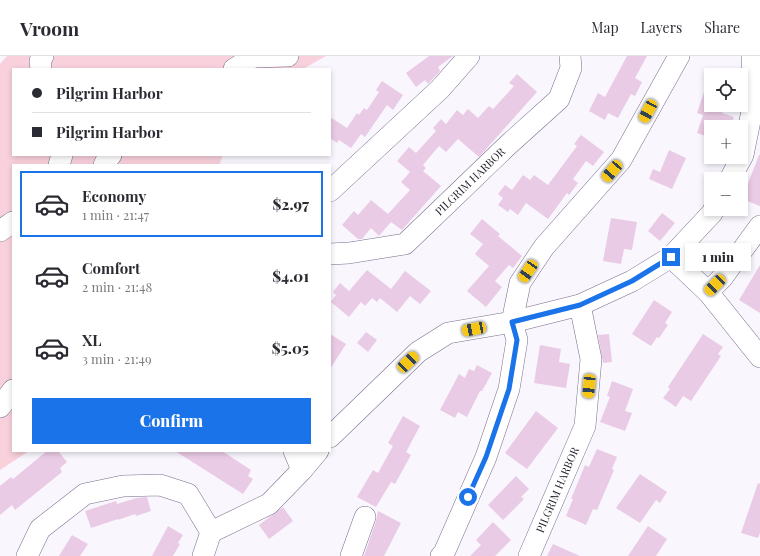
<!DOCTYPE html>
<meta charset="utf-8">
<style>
:root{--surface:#fff;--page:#f2f2f3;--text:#2b2b33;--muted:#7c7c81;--line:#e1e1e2;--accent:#1a73e8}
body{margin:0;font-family:"Playfair Display",serif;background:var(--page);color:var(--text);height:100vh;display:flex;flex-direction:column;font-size:15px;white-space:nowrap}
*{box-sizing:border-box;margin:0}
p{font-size:13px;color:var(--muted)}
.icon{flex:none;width:22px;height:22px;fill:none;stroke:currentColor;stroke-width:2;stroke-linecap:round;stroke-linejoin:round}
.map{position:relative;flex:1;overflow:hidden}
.details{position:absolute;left:12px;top:108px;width:319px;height:288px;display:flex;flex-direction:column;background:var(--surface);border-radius:0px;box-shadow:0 2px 6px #0003}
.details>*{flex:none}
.guide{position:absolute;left:12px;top:12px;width:319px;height:88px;border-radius:0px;box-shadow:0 2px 6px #0003;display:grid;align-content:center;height:88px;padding:0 20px;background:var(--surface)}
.fabs{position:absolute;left:704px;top:12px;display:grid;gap:8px}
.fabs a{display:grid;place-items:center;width:44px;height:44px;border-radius:0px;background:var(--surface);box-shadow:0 2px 6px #0003;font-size:20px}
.end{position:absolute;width:18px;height:18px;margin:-9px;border:5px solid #1a73e8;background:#fff;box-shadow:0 0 0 2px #fff}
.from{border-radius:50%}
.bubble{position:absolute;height:28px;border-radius:0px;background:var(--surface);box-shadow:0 2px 6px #0003;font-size:13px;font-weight:800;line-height:28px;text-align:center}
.car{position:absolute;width:12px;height:24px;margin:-12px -6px;border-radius:5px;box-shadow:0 0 3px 1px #0007;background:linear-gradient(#f5c518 24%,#345 0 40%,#f5c518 0 76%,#345 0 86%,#f5c518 0)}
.guide b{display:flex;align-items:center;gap:14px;height:38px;font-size:15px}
.guide b+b{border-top:1px solid var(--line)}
.guide i{width:10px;height:10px;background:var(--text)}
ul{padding:7px 0 0;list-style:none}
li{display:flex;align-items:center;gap:12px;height:66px;margin:0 8px 6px;padding:0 12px;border:2px solid transparent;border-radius:0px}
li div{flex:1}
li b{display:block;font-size:15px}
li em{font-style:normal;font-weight:800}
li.on{border-color:var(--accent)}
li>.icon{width:36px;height:36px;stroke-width:1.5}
.action{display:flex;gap:8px;margin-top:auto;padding:8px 20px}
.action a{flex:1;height:46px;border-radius:0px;background:var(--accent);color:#fff;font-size:16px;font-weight:800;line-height:46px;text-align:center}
header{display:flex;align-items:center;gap:24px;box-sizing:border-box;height:56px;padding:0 20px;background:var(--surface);border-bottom:1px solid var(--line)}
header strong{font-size:19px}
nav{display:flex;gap:22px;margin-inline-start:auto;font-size:14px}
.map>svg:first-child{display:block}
.green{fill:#f9d1dc}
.building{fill:#eacbe5}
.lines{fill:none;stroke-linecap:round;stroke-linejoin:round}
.minor-casing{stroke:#796e8d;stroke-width:22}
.minor{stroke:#fff;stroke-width:21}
.route{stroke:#1a73e8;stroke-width:5}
.labels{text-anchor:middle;stroke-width:4;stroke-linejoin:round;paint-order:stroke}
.street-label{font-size:11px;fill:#221e2a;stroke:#fff}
</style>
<header>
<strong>Vroom</strong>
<nav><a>Map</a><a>Layers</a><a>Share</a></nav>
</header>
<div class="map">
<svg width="760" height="500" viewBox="0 0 760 500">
<rect width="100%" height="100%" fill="#f9f6fe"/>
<polygon class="green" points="7,0 326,0 303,13 13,13 13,99 223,99 219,109 13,109 13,395 29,395 0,414 0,8"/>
<g class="building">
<polygon points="429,0 453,0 438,11 440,15 428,28 425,24 416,31 406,17"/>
<polygon points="627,0 647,0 635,22 642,26 635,40 631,38 618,62 608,57 605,64 589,55 598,37 605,41"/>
<polygon points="517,18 537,36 479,101 458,83 446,96 439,90 423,109 426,112 423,115 441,130 402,174 391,166 379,180 371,172 362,183 358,183 342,169 354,155 358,159 371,144 388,158 410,134 401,126 410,116 397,105 409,91 416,97 436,75 433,72 441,63 446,68 457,54 463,59 468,53 478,62 489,50 493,53 514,30 509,27"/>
<polygon points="709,21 711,21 711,49 725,49 722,57 734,61 730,71 711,71 711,82 697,77 703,59 697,57"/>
<polygon points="382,25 403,39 393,54 387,49 365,81 361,78 351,92 339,84 337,87 330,82 330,61 347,72 357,57 359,59 364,52 367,54 379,36 376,34"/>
<polygon points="581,79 604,96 593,110 586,105 573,123 578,127 569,139 567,137 548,163 526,147 518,159 510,153 508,156 498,149 503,142 498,138 505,129 512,134 523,119 530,124 534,119 548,129 577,90 574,88"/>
<polygon points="669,94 686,102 672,133 649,123 653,113 660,116"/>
<polygon points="759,99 760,99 760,150 742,143"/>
<polygon points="662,157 675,167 660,185 648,175"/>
<polygon points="611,162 637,166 632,194 624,193 621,208 603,205"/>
<polygon points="482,163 500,178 498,180 522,200 513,212 509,209 495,225 502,231 486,251 467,235 489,210 475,198 483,188 470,178"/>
<polygon points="760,209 760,257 739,244"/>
<polygon points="367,214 391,233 405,215 431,235 420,248 410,240 397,256 380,242 377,246 372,242 365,250 361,246 349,261 331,246 336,239 333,236 340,227 349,235"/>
<polygon points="654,244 672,256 665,267 668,269 659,282 657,281 651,290 632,278"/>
<polygon points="366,276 377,284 368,296 357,287"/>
<polygon points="330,278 346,288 330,313"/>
<polygon points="609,278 612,306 603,307 598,279"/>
<polygon points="703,278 723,291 718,298 721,300 691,345 683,340 676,351 663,342 670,333 668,331"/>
<polygon points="540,289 561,293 559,306 570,308 566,332 534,327"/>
<polygon points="477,309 492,317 482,335 480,335 467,361 458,356 455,362 440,354 459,318 465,322 469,313 474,315"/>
<polygon points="612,325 633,333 625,355 632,357 625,375 600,366 610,341 607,340"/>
<polygon points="536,355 558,372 527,413 505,397"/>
<polygon points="403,360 420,370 406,396 411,399 395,428 391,426 376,451 357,441 373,414 378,417 393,390 388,387"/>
<polygon points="597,393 617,401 612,413 614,414 597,454 593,453 586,469 566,460 573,443 571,443 585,409 589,411"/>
<polygon points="47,395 58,395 67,406 60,412 62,416 15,454 12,449 0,459 0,430 11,421 13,423"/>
<polygon points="175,395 222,395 251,414 248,420 253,423 243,438"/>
<polygon points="640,418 667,436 660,447 656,444 640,467 616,452"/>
<polygon points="516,420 529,433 521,441 524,443 503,464 488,449"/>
<polygon points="758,427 760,428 760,477 758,482 741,477"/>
<polygon points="147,441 151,455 136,460 135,458 118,464 118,463 91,472 85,455 116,445 117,448 137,442"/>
<polygon points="283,451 293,465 269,483 259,469"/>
<polygon points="378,455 401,467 384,500 364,500 376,465"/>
<polygon points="493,466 511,484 495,500 470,500 481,489 476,484"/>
<polygon points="168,470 183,479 178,487 180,488 173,500 152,500"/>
<polygon points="648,470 667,483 656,500 628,500"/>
<polygon points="72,479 88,488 80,500 59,500"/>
<polygon points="553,488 580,500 547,500"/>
</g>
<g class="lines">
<defs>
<g id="minor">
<polyline points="41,13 40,5 43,0"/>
<polyline points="234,13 253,1 288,0"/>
<polyline points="59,109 62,99"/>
<polyline points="104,109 107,103 111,99"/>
<polyline points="730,123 743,99 754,45 752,0"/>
<polyline points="330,135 440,33 469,0"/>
<polyline points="0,175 13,166"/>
<path id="s1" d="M 330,198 L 349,197 L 405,188 L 508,89 L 559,43 L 571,12 L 570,0"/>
<polyline points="671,201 708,236 760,301"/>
<polyline points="708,236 722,222 760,170"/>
<polyline points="0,351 13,334"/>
<polyline points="330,381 418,296 448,277 512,266 580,249 632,225 671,201 712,157 714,153"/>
<polyline points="302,414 318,395"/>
<polyline points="211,476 269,448 302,414 294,395"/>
<polyline points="27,500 40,473 85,438 123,430 160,429 188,438 211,476 203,500"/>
<polyline points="351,500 365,461"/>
<polyline points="441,500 444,497 486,401 509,333 517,284 512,266 520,227 544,191 621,104 679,0"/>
<path id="s2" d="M 529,500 L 585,370 L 591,303 L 580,249"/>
</g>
</defs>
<use href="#minor" class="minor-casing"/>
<use href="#minor" class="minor"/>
</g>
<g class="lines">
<polyline class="route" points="468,441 486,401 509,333 517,284 512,266 580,249 632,225 671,201"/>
</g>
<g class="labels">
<g class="street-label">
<text dy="4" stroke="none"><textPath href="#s1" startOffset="166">PILGRIM HARBOR</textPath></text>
<text dy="4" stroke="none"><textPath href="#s2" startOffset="72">PILGRIM HARBOR</textPath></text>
</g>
</g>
</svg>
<div class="fabs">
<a><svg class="icon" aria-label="locate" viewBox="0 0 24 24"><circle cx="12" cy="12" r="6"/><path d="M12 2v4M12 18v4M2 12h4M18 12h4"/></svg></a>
<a>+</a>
<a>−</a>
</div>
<i class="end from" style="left:468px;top:441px"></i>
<i class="end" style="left:671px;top:201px"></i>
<div class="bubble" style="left:685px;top:187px;width:66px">1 min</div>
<i class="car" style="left:648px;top:55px;rotate:208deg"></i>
<i class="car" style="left:612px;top:115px;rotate:221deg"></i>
<i class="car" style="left:528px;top:215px;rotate:214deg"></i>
<i class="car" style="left:715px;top:229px;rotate:225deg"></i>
<i class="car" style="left:474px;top:273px;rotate:259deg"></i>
<i class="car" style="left:408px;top:306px;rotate:46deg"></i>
<i class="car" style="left:589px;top:330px;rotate:185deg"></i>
<div class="guide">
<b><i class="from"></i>Pilgrim Harbor</b>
<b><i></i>Pilgrim Harbor</b>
</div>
<section class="details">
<ul>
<li class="on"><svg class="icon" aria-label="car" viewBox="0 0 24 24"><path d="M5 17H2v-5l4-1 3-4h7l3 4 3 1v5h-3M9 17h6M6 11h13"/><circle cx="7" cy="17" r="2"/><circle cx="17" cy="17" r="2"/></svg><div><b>Economy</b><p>1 min · 21:47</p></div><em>$2.97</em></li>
<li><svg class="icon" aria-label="car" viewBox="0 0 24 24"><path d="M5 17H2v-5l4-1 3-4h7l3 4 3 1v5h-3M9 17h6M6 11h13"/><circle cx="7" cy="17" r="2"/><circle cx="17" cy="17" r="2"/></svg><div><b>Comfort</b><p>2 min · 21:48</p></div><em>$4.01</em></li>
<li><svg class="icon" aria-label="car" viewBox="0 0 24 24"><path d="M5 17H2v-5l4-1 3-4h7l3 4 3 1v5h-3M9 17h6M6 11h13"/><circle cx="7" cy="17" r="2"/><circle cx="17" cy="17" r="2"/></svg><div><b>XL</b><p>3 min · 21:49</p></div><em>$5.05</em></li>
</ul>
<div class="action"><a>Confirm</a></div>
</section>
</div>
